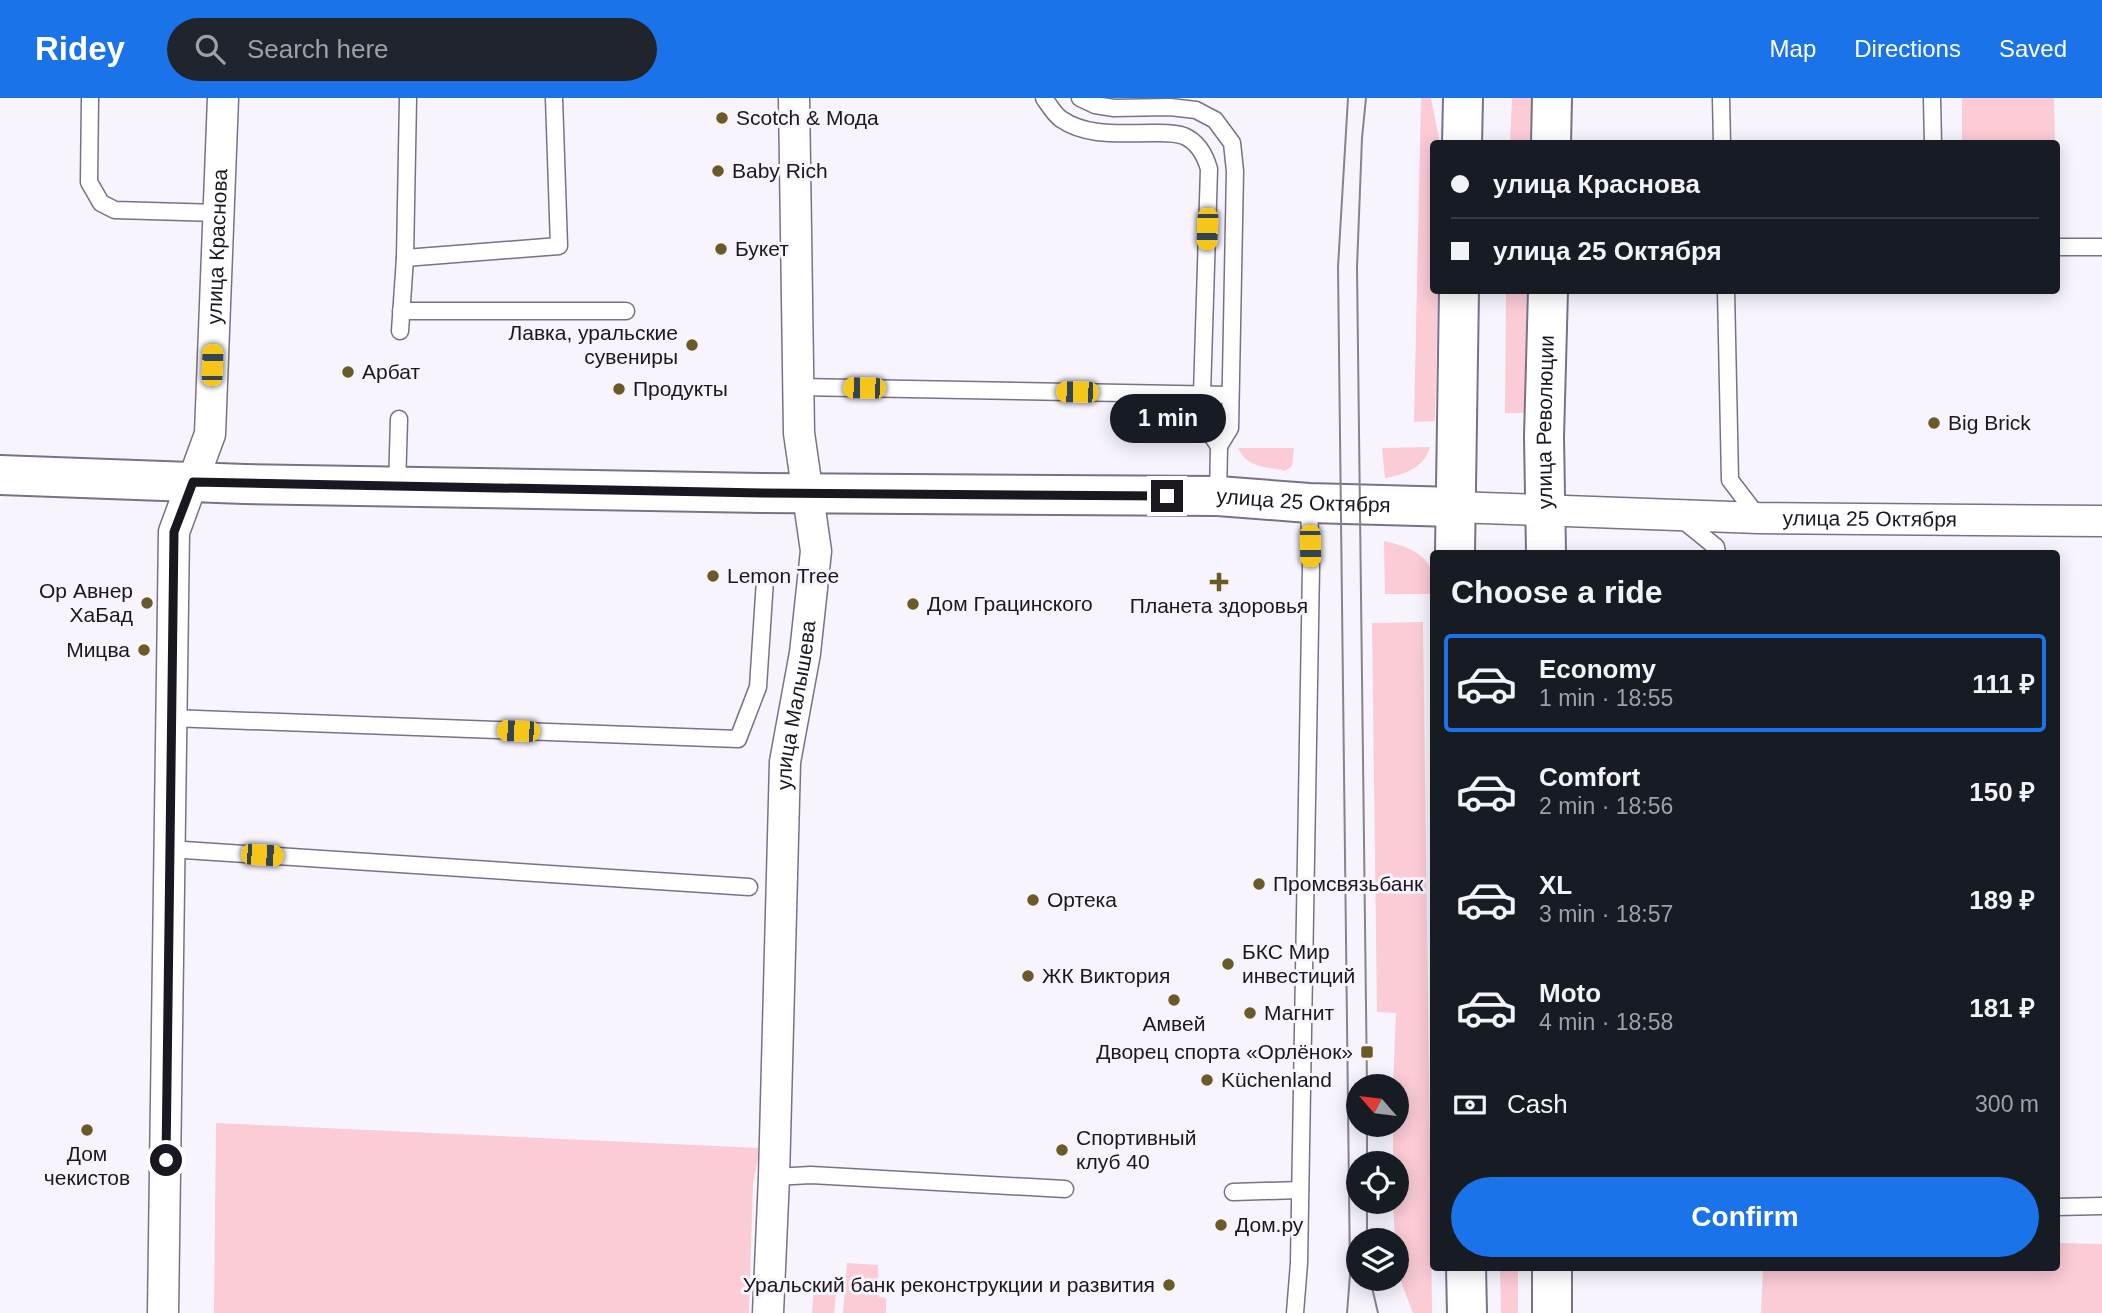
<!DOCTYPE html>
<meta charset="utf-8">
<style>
:root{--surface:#171b24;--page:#20242c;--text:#f1f3f6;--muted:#9ea1a6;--line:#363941;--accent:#1a73e8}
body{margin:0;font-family:Helvetica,sans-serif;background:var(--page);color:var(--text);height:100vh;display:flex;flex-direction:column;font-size:26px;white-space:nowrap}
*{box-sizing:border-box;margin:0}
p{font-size:23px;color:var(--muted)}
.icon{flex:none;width:38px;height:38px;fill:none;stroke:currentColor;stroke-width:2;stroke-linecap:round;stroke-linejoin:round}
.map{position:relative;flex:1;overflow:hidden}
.sheet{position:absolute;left:1430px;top:452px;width:630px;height:721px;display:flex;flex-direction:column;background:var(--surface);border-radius:7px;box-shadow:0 4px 18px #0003}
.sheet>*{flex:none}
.banner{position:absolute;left:1430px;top:42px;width:630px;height:154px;border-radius:7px;box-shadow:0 4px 18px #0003;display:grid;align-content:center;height:154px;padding:0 21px;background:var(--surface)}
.needle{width:46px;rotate:298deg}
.buttons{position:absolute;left:1346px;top:976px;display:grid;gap:14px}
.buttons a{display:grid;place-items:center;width:63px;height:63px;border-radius:50%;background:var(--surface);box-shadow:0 4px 18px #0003;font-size:35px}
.end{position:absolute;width:32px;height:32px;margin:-16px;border:9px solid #1b1720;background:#fff;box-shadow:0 0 0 4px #fff}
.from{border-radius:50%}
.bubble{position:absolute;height:49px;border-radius:24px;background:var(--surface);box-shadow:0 4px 18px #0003;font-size:23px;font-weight:800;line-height:49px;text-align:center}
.car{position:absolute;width:21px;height:42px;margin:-21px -10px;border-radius:9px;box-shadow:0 0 5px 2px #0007;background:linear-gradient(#f5c518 24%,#345 0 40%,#f5c518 0 76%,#345 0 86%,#f5c518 0)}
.banner b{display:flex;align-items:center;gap:24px;height:66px;font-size:26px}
.banner b+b{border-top:2px solid var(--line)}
.banner i{width:18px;height:18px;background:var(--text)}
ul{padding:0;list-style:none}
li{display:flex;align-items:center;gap:21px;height:98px;margin:0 14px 10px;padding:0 7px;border:4px solid transparent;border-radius:7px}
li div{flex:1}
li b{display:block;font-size:26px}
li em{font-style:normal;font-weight:800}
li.on{border-color:var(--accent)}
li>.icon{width:63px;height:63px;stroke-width:1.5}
h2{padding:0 21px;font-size:32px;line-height:84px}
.pay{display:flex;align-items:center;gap:18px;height:77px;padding:0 21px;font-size:26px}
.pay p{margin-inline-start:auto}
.button{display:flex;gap:14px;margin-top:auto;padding:14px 21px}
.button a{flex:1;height:80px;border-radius:42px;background:var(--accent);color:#fff;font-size:28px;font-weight:800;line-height:80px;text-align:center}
header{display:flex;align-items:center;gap:42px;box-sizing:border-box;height:98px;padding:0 35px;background:var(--accent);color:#fff}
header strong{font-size:33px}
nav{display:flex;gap:38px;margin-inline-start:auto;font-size:24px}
.search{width:490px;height:63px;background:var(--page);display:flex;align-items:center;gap:18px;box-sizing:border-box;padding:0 24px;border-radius:38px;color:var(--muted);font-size:26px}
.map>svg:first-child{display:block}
.green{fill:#fbcbd6}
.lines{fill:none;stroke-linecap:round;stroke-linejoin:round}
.lane-casing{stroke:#797186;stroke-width:19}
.street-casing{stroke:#797186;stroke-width:33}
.secondary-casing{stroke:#797186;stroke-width:42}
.lane{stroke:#fff;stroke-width:16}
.street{stroke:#fff;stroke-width:30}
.secondary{stroke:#fff;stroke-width:38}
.tram{stroke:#86838c;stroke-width:2}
.route{stroke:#1b1720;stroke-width:9}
.poi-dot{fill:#695a27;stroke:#f7f4fd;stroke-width:2.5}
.labels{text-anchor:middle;stroke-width:6;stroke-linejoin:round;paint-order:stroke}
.poi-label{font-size:21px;fill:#1b1720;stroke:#f7f4fd;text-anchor:start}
.street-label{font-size:21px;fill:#1b1720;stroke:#f7f4fd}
</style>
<header>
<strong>Ridey</strong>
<div class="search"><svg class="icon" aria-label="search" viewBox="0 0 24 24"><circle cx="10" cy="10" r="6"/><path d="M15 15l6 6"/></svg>Search here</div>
<nav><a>Map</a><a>Directions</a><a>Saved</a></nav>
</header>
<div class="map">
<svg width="2102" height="1215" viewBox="0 0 2102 1215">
<rect width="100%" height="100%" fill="#f7f4fd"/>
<g class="green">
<polygon points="1421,0 1431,0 1440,45 1433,46 1433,192 1438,193 1435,323 1414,324"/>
<polygon points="1512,0 1532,0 1530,45 1510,45"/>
<polygon points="1962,0 2054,0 2055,45 1962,45"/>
<polygon points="1506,193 1527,193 1526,315 1505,315"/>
<path d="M 1430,349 C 1425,369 1404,377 1385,380 L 1382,350 Z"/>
<path d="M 1238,350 L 1294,350 L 1292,368 L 1285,373 C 1266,368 1248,371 1238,350 Z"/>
<path d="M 1384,443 C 1403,447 1429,455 1433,478 C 1434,484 1433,490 1433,496 L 1385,496 Z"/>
<polygon points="1423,524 1432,1215 1413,1215 1397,1173 1396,1143 1395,1143 1393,1104 1396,1104 1396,1066 1393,1066 1393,1027 1396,1027 1396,989 1393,989 1396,915 1377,914 1372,525"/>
<polygon points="216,1025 760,1050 753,1086 749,1215 214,1215"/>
<polygon points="2056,1145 2102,1146 2102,1215 1761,1215 1763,1169 2056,1169"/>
<polygon points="847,1165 878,1167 879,1199 886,1200 886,1215 843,1215"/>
<polygon points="1500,1169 1518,1169 1518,1215 1501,1215"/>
<polygon points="814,1187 837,1187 834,1215 812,1215"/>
</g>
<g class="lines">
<defs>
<g id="lane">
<polyline points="90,0 89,84 101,105 115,112 218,115"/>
<path d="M 1044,0 C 1049,7 1054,16 1061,21 C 1087,39 1121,35 1151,35 C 1162,35 1174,34 1184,38 C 1198,44 1205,57 1209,71 L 1202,296 L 1205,328 L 1219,348 L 1218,398"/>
<polyline points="1080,0 1095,7 1114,10 1170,9 1196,12 1215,22 1232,45 1235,73 1230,330 1219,348"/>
<polyline points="1721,0 1722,46"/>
<polyline points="1932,0 1933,46"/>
<polyline points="2056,149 2102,149"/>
<polyline points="405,160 559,148 554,0"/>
<polyline points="1726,192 1730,382 1759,420"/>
<polyline points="401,213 626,213"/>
<polyline points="400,233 405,160 408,0"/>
<polyline points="799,289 1230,297"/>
<polyline points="397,389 399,321"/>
<polyline points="1679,419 1716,449 1717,455"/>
<polyline points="171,620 738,641 758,589 765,482"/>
<polyline points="169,751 749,789"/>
<polyline points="774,1079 811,1077 1065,1091"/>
<polyline points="1233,1094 1300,1092"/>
<polyline points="2056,1109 2102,1108"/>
<polyline points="1295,1215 1299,1165 1311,469 1309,406"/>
</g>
<g id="street">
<path id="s1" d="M 1455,409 L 1759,420 L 2102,423"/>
<path id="s2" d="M 163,1215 L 174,434 L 210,336 L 223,0"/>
<path id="s3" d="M 768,1215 L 774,1079 L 785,664 L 805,555 L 816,453 L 799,335 L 794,0"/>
</g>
<g id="secondary">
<polyline points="1462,46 1463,0"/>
<polyline points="1551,46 1552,0"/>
<path id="s4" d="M 0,377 L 245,386 L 762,395 L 1218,398 L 1309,405 L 1455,409"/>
<polyline points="1455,455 1459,192"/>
<path id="s5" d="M 1546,455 L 1544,339 L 1548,192"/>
<polyline points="1466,1169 1467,1215"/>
<polyline points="1552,1169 1552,1215"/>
</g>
</defs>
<use href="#lane" class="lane-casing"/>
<use href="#street" class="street-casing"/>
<use href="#secondary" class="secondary-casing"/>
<use href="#lane" class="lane"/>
<use href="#street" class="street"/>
<use href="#secondary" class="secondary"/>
<g class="tram">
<polyline points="1366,0 1362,40 1357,169 1367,989"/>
<polyline points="1367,1027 1367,1066"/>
<polyline points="1367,1143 1367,1104"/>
<polyline points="1370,1181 1378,1215"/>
<polyline points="1347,1215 1350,1177 1338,169 1348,0"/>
</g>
</g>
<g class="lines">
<polyline class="route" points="166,1062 174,434 193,384 762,395 1167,398"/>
</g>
<g class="poi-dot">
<circle cx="722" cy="20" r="7"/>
<circle cx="718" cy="73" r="7"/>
<circle cx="721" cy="151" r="7"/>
<circle cx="692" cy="247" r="7"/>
<circle cx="348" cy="274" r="7"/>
<circle cx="619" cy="291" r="7"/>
<circle cx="1934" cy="325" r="7"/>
<circle cx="713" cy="478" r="7"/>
<path d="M1215.5 473.5h7v7h7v7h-7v7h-7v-7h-7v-7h7z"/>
<circle cx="147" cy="505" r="7"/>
<circle cx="913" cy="506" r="7"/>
<circle cx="144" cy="552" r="7"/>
<circle cx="1259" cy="786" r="7"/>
<circle cx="1033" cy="802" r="7"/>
<circle cx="1228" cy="866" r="7"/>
<circle cx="1028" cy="878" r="7"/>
<circle cx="1174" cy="902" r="7"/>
<circle cx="1250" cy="915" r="7"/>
<rect x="1360" y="947" width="14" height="14" rx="3.5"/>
<circle cx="1207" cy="982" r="7"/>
<circle cx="87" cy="1032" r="7"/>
<circle cx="1062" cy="1052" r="7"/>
<circle cx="1221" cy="1127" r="7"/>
<circle cx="1169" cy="1187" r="7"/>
</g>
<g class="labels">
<g class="poi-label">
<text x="736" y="27">Scotch &amp; Мода</text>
<text x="732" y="80">Baby Rich</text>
<text x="735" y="158">Букет</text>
<text x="678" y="242" text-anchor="end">Лавка, уральские<tspan x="678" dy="24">сувениры</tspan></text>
<text x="362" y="281">Арбат</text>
<text x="633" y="298">Продукты</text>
<text x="1948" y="332">Big Brick</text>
<text x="727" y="485">Lemon Tree</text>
<text x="133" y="500" text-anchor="end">Ор Авнер<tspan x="133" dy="24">ХаБад</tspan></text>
<text x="927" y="513">Дом Грацинского</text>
<text x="1219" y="515" text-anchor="middle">Планета здоровья</text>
<text x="130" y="559" text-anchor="end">Мицва</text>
<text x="1273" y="793">Промсвязьбанк</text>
<text x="1047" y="809">Ортека</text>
<text x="1242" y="861">БКС Мир<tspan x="1242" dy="24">инвестиций</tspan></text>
<text x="1042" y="885">ЖК Виктория</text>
<text x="1264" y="922">Магнит</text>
<text x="1174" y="933" text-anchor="middle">Амвей</text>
<text x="1353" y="961" text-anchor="end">Дворец спорта «Орлёнок»</text>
<text x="1221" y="989">Küchenland</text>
<text x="1076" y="1047">Спортивный<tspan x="1076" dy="24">клуб 40</tspan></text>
<text x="87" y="1063" text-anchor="middle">Дом<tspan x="87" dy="24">чекистов</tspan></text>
<text x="1235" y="1134">Дом.ру</text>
<text x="1155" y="1194" text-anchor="end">Уральский банк реконструкции и развития</text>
</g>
<g class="street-label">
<text dy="7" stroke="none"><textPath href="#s2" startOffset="1073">улица Краснова</textPath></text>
<text dy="7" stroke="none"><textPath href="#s5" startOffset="131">улица Революции</textPath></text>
<text dy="7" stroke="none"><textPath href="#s4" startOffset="1304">улица 25 Октября</textPath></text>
<text dy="7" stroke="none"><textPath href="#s1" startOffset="415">улица 25 Октября</textPath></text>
<text dy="7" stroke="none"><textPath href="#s3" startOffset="609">улица Малышева</textPath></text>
</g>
</g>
</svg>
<div class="buttons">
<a><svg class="needle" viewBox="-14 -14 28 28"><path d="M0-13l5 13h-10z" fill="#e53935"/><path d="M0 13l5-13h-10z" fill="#9ea1a6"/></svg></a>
<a><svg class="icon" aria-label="locate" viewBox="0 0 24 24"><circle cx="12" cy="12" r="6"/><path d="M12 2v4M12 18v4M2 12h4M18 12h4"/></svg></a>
<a><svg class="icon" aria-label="layers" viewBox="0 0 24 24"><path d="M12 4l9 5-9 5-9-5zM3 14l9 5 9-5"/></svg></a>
</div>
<i class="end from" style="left:166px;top:1062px"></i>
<i class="end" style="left:1167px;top:398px"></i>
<div class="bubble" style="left:1110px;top:296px;width:116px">1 min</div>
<i class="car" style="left:1207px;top:131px;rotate:182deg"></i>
<i class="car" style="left:212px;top:267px;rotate:2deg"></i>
<i class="car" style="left:864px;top:290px;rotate:271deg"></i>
<i class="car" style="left:1077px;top:294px;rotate:271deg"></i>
<i class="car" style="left:1310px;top:448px;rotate:179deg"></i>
<i class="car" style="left:518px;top:633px;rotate:272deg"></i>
<i class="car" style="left:262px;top:757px;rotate:94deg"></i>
<div class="banner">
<b><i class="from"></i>улица Краснова</b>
<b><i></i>улица 25 Октября</b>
</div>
<section class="sheet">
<h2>Choose a ride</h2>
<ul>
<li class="on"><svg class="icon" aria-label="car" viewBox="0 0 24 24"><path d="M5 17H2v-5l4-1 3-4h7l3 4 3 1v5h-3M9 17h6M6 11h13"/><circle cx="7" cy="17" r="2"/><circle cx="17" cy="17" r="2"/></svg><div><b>Economy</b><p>1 min · 18:55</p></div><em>111 ₽</em></li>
<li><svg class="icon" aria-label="car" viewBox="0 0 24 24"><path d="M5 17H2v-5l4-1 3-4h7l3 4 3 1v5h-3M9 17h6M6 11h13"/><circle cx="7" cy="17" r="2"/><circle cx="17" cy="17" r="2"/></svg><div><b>Comfort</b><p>2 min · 18:56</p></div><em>150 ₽</em></li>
<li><svg class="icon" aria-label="car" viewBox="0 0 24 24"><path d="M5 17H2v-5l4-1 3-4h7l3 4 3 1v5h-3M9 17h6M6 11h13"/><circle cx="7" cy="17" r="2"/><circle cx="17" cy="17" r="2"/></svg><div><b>XL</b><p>3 min · 18:57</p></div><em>189 ₽</em></li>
<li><svg class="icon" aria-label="car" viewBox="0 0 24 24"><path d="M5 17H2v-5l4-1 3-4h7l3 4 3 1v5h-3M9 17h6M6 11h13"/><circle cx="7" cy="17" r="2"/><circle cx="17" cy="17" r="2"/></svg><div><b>Moto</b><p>4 min · 18:58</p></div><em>181 ₽</em></li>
</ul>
<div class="pay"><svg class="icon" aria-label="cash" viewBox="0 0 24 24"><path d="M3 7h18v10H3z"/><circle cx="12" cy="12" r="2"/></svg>Cash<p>300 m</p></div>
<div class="button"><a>Confirm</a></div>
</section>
</div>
